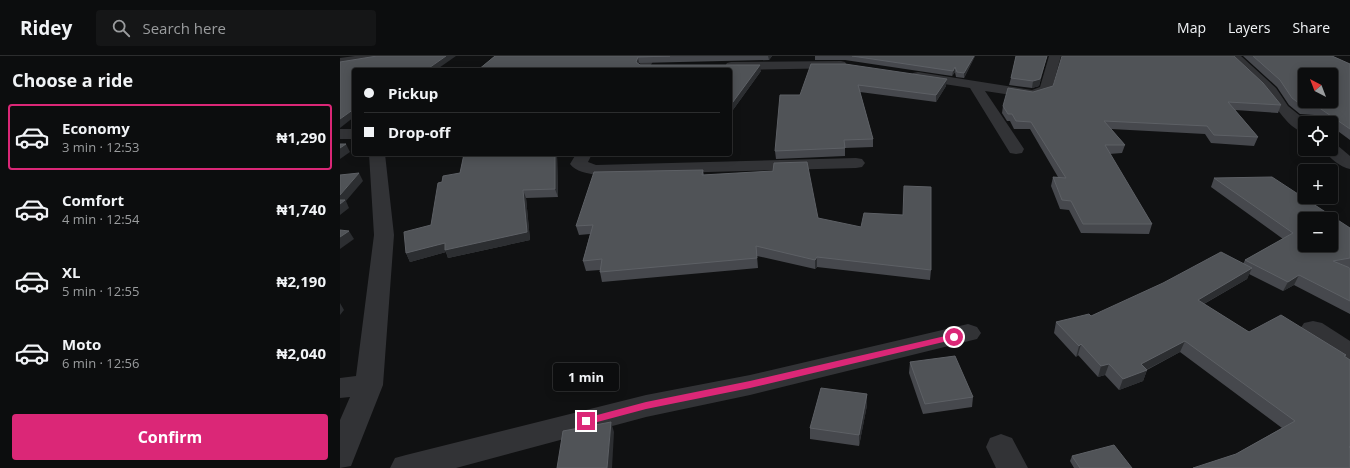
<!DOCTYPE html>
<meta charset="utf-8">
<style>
:root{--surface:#0c0d0e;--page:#151617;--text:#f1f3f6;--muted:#9a9c9e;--line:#2c2d2e;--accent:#db2777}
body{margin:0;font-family:"Open Sans",sans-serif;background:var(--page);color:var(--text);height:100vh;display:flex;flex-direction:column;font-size:15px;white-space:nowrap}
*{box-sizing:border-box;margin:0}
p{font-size:13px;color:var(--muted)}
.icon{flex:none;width:22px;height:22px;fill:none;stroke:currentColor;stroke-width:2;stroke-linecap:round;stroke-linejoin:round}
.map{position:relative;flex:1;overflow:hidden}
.sheet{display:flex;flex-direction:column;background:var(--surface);width:340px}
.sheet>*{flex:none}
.top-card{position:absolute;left:12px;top:12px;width:380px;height:88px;border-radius:4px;box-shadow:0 2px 10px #0003,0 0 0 1px var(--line);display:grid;align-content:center;height:88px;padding:0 12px;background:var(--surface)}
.needle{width:26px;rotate:318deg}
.controls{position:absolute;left:958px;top:12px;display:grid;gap:8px}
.controls a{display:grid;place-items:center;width:40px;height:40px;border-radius:4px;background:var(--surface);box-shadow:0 2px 10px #0003,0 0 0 1px var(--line);font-size:20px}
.end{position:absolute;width:18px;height:18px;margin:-9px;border:5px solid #db2777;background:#fff;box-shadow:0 0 0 2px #fff}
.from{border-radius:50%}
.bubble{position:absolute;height:28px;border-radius:4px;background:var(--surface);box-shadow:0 2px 10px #0003,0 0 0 1px var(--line);font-size:13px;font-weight:700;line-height:28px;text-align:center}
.top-card b{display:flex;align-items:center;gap:14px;height:38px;font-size:15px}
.top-card b+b{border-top:1px solid var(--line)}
.top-card i{width:10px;height:10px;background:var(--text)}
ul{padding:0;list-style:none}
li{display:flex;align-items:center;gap:12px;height:66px;margin:0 8px 6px;padding:0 4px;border:2px solid transparent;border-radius:4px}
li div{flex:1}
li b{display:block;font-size:15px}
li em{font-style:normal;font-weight:700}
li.selected{border-color:var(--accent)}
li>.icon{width:36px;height:36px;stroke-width:1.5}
h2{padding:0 12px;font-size:18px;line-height:48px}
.button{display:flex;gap:8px;margin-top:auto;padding:8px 12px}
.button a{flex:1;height:46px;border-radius:4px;background:var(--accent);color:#fff;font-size:16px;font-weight:700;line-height:46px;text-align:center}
header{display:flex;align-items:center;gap:24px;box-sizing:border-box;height:56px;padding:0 20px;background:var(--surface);border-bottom:1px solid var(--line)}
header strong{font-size:19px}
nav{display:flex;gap:22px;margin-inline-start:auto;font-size:14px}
.search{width:280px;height:36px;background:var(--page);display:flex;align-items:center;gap:10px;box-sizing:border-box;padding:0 14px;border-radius:4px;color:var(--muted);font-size:15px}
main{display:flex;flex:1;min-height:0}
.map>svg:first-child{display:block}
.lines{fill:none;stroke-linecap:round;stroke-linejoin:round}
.minor{fill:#323336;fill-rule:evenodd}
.wall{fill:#46484d}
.shaded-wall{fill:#2c2e31}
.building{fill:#505357;stroke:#5d6065;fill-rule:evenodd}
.route{fill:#db2777}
</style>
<header>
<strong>Ridey</strong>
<div class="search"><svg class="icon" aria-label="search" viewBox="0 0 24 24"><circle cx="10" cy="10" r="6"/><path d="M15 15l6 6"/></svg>Search here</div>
<nav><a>Map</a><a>Layers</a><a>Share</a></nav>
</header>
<main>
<section class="sheet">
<h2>Choose a ride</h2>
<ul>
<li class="selected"><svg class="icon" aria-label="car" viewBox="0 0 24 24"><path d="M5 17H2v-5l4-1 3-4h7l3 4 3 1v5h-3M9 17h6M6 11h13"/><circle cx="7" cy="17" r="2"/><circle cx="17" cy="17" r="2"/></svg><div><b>Economy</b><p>3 min · 12:53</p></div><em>₦1,290</em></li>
<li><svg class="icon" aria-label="car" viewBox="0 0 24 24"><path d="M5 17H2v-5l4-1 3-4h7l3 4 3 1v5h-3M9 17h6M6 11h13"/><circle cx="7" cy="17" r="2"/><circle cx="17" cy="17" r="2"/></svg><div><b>Comfort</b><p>4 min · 12:54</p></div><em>₦1,740</em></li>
<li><svg class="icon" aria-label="car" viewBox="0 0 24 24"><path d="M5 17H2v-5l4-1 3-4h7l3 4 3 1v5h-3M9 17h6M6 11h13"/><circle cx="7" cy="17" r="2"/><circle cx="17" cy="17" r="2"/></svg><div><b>XL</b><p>5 min · 12:55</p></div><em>₦2,190</em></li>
<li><svg class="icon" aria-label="car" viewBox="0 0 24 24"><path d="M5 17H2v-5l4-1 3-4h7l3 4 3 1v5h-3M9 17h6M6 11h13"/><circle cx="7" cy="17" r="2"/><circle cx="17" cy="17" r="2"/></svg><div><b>Moto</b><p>6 min · 12:56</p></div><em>₦2,040</em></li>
</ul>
<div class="button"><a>Confirm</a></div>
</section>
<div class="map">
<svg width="1010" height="412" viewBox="0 0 1010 412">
<rect width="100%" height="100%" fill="#101112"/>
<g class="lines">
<g class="minor">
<polygon points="15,0 45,0 43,3 39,4 0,10 0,2"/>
<polygon points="304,0 316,0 308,14 296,14"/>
<polygon points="709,0 721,0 711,36 692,42 645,35 684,93 682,97 676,98 670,97 630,32 578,24 573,23 571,20 573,17 578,16 692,34 700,31"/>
<path d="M 888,0 L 901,0 L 936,32 L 948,50 L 969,67 L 965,67 L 965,77 C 947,72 937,51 926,38 C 915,24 898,15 888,0 Z"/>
<polygon points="501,5 505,6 507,9 505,12 391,14 387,13 385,10 387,7 391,6"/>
<rect x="0" y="73" width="14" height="10"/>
<path d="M 991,88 L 997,89 L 1010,100 L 1010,113 C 1000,111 988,101 983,93 L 991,93 Z"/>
<polygon points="29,98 45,98 54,179 43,329 11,410 0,412 0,364 10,341 0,342 0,322 16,320 34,179"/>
<path d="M 236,98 L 252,98 L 248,106 L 256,109 L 516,102 L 522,103 L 525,107 L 522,111 L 516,112 L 256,119 C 247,117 236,116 230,108 Z"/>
<polygon points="973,265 982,267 1010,285 1010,307 1001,305 964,279 960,273 964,267"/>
<polygon points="628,268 637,271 641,277 637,283 410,339 306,361 116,412 50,412 55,402 66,399 306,339 410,319"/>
<polygon points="661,378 672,382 688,412 656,412 646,391 650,382"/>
</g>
</g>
<g class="wall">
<polygon points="155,0 432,0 429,4 299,7 298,8 300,9 421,15 390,58 390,14 138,14"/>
<polygon points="475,0 635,0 624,22 616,21 615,16 612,20 505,4 475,4"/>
<polygon points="676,0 707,0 699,30 692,32 669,29 671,22"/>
<polygon points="903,0 992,0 1010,8 1010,84 991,70 991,67 986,67 974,59 960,58 949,49 937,31"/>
<polygon points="505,8 606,30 596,46 520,36 533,83 533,91 505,92 505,100 436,103 435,95 460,39"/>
<polygon points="713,30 941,49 938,57 895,54 918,81 914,90 871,87 865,78 771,73 785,89 782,97 769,98 812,168 809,178 741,177 729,154 720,153 711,130 713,121 718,121 690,73 674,73 670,65 667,65 662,57 663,50 693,36"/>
<polygon points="124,98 217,98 218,141 186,142 190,184 108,202 106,196 70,206 66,197 91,169 102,126 120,117"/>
<polygon points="363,114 364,119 478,162 591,214 590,224 477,211 475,213 417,200 418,212 262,226 260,216 260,214 246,215 243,205 250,178 239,179 236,170"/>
<polygon points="874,122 1010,172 1010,211 1008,211 1010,212 1010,258 954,229 943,235 909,218 907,223 864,248 909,276 1006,299 1005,301 1010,412 896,398 942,372 840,296 807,314 803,325 779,334 765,319 758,321 738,299 736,301 714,277 716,266 751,260 903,208 905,204 943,183 871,131"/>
<polygon points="570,306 633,341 632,351 583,358 569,317"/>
<polygon points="527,338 527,349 519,390 470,383 470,372"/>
<polygon points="732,400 792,412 734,412 730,405"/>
</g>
<g class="shaded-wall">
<polygon points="106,0 116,0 96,14 86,14"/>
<polygon points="428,0 432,0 429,4"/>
<polygon points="634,0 635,0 624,22 624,17"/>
<polygon points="707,0 699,30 692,32 693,25"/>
<polygon points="298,1 299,7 297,12 296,6"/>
<polygon points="420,9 421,15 390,58 390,50"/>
<polygon points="615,11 615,16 612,20 613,15"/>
<polygon points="607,23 606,30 596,46 596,39"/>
<polygon points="14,53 14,61 0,72 0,63"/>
<polygon points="6,88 10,96 0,103 0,92"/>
<polygon points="215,98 217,98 218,141 215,133"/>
<polygon points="19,117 23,125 6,145 9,152 0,159 0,139"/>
<polygon points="183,134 186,142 190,184 108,202 106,196 70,206 66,197 105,187"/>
<polygon points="9,175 14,183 0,193 0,181"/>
<polygon points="477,201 477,211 475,213 475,204"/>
<polygon points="912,212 907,223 853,254 858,244"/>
<polygon points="959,219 954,229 943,235 948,226"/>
<polygon points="0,247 4,254 0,259"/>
<polygon points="845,285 840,296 802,316 807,314 803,325 779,334 783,323 801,308"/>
<polygon points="741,288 738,299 736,301 739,290"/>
<polygon points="769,308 765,319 758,321 761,310"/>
<polygon points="527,338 527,349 519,390 519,379"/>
<polygon points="271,366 274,376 272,412 267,412"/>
</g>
<g class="building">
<polygon points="37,0 106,0 86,14 14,14 14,53 0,63 0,6"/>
<polygon points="155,0 330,0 298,1 296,6 300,9 420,9 390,50 390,14 138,14"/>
<polygon points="512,0 634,0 624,17 617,16 615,11 613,15"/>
<polygon points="676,0 707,0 700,23 693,25 671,22"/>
<polygon points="722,0 894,0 923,27 941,49 888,46 918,81 874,79 867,70 764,65 785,89 765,89 812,168 743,168 731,145 722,144 713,121 726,122 691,66 676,65 672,58 668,58 663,50 668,32 693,36 713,30"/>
<path d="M 913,0 L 992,0 L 1010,8 L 1010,73 L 978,51 L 964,51 L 952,42 L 940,24 ZM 965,19 L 991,19 L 991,45 L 965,45 Z"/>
<polygon points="471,8 505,8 607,23 596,39 518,29 533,83 504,84 505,92 435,95 440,39 460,39"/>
<polygon points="0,88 6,88 0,92"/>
<polygon points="124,98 215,98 215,133 183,134 187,176 105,194 105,187 66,197 64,176 91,169 98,127 102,126 103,120 120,117"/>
<polygon points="467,106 478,162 521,171 524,157 563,159 564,130 591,131 591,214 477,201 475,204 416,190 417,202 260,216 262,203 243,205 253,169 236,170 254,116 363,114 362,119 433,115 434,107"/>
<polygon points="19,117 0,139 0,119"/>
<path d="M 932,121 L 1010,172 L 1010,202 L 993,205 L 1010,212 L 1010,245 L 959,219 L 948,226 L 905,204 L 953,177 L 874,122 ZM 965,163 L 991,163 L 991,189 L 965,189 Z"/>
<polygon points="0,144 5,144 0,148"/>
<polygon points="0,174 9,175 0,181"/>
<polygon points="881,196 912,212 858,244 909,276 941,259 1006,299 1004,300 1010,304 1010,390 1009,391 1010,392 1010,412 853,412 896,398 955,365 845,285 801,308 807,314 783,323 769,308 761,310 741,288 739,290 716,266 749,258 751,260 823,227"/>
<polygon points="615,300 633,341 585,348 570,306"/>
<polygon points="481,332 527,338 519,379 470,372"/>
<polygon points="271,366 267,412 217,412 223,375"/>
<polygon points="774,389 792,412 740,412 732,400"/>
</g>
<polygon class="route" points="614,278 616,279 616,283 410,332 306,353 246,369 242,365 246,362 306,346 410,325"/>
</svg>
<div class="controls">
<a><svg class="needle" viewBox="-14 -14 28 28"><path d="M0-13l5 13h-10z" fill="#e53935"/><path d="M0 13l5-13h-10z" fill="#9a9c9e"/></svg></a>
<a><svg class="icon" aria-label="locate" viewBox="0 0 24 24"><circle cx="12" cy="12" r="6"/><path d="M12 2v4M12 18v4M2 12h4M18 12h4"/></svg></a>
<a>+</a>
<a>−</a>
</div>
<i class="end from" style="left:614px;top:281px"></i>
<i class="end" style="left:246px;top:365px"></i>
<div class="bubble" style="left:213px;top:307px;width:66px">1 min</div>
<div class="top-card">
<b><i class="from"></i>Pickup</b>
<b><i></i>Drop-off</b>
</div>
</div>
</main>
